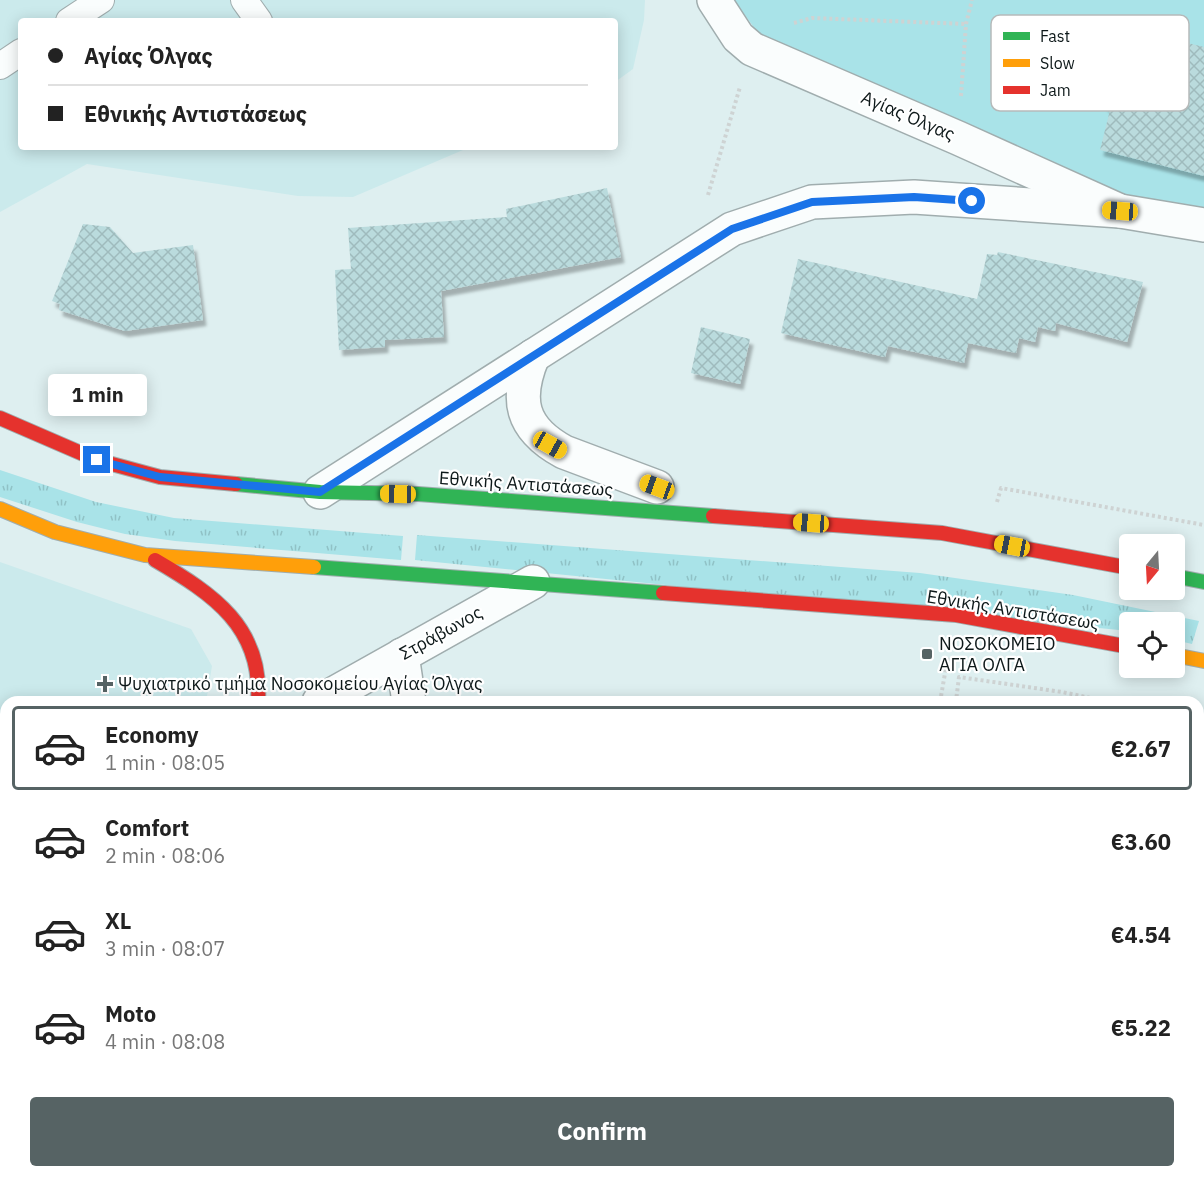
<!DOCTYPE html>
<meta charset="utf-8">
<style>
:root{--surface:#fff;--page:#f6f6f6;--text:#222;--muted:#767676;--line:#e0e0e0;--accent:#566364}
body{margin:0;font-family:"IBM Plex Sans",sans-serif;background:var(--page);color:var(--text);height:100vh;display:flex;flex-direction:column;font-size:22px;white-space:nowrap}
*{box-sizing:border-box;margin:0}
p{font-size:20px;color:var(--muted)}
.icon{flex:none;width:33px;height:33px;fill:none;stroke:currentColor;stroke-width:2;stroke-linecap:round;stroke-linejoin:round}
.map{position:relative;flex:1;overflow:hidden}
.details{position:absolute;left:0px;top:696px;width:1204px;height:482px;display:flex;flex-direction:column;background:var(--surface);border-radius:18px 18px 0 0;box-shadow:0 3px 15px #0003}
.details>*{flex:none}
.hud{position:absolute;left:18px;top:18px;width:600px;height:132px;border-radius:6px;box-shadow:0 3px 15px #0003;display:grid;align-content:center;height:132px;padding:0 30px;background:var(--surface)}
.needle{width:39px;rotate:198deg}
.buttons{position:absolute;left:1119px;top:534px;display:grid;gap:12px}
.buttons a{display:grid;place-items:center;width:66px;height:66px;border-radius:6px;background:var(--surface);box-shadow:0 3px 15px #0003;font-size:30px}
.end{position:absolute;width:27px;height:27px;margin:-14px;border:8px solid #1a73e8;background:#fff;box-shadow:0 0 0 3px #fff}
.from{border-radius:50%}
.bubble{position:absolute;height:42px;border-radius:6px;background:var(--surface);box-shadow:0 3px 15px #0003;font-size:20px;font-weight:800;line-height:42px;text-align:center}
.car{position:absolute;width:18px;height:36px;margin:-18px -9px;border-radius:8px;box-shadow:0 0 4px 2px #0007;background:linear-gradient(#f5c518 24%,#345 0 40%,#f5c518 0 76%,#345 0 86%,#f5c518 0)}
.hud b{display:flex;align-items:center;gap:21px;height:57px;font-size:22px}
.hud b+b{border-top:2px solid var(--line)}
.hud i{width:15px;height:15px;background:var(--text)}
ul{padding:10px 0 0;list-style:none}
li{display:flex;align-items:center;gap:18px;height:84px;margin:0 12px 9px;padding:0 18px;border:3px solid transparent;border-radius:6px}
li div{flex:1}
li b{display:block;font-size:22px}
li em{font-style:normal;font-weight:800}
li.selected{border-color:var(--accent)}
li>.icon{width:54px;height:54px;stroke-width:1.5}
.action{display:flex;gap:12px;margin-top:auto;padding:12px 30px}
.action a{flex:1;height:69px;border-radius:6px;background:var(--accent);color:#fff;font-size:24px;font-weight:800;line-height:69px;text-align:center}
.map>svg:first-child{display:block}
.built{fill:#cbeaec}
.grass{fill:url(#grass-tufts)}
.green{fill:#a9e3e8}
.building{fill:url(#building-cross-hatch);filter:url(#shadow)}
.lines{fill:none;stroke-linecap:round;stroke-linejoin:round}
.lane-casing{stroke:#a0adae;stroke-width:28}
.street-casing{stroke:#a0adae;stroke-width:36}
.fast-casing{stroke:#a0adae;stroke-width:16}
.slow-casing{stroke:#a0adae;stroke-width:16}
.jam-casing{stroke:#a0adae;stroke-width:16}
.path{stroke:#ced3d3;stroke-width:4;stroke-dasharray:3 3;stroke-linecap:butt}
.lane{stroke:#fafdfd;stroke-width:26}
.street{stroke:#fafdfd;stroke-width:33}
.fast{stroke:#30b455;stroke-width:14}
.slow{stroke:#ff9f0a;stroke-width:14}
.jam{stroke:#e5322d;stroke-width:14}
.route{stroke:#1a73e8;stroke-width:8}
.poi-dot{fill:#566364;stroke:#fff;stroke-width:2}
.labels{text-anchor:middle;stroke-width:4.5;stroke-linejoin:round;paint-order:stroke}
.street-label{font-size:18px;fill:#0d1819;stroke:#fff}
.poi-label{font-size:18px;fill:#0d1819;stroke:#fff;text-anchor:start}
.key{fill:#fff;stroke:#b6baba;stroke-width:1.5}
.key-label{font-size:16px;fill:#0d1819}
</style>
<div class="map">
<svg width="1204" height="1177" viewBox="0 0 1204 1177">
<defs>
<pattern id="grass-tufts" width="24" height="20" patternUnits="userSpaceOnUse" patternTransform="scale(1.5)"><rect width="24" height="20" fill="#a9e3e8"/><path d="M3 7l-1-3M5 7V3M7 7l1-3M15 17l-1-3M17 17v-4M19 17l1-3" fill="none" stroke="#90c2c6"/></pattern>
<pattern id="building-cross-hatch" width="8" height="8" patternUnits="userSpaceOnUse" patternTransform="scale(1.5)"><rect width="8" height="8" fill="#badbdd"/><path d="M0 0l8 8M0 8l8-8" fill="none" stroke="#9fbbbd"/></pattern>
<filter id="shadow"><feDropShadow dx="3.5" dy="6" stdDeviation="1.5" flood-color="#0004"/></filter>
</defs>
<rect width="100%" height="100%" fill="#deeff0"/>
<g class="built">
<polygon points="0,0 645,0 644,20 633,69 615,82 615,21 21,21 21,147 470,147 353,197 298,196 87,164 0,212"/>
<polygon points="0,562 191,629 212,666 206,702 6,702 6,800 0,803"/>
</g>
<g class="grass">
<polygon points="0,470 96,502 174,518 403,536 401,560 175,541 125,534 77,522 0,497"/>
<polygon points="417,535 920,573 1073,595 1199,621 1192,644 1175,640 1174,622 1130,622 1129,631 415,560"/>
</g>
<polygon class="green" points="734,0 1204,0 1204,211 1150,204 768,47"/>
<g class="building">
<polygon points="1131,29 1204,47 1204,176 1100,150 1110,110 1101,101 1098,86 1106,74 1120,71"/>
<polygon points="607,188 621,257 441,291 444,337 385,340 385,347 339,350 335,270 351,269 348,228 507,217 506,209"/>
<polygon points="83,224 110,227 133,253 193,245 203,320 125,331 59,310 60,304 52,301"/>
<polygon points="998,252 1143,282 1127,342 1056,323 1055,331 1038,327 1035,342 1019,338 1016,353 968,343 964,363 888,346 885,357 781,333 798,259 977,299 987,254 997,255"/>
<polygon points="701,327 750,339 740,384 691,373"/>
</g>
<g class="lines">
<defs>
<g id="lane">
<polyline points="244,0 259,21"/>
<polyline points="69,21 101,0"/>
<polyline points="0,66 21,52"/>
</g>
<g id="street">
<polyline points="714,0 738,37 752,49 958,138 1120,211 1204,225"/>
<path d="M 533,356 C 515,399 520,428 564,452 L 657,487"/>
<polyline points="320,492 732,229 812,202 914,197 1120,211"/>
<polyline points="402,655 409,702"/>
<polyline points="319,702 533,582"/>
<polyline points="0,822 6,820"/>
<polyline points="0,870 6,868"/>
<polyline points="452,1177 452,1172"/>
</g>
<g id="fast">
<polyline points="236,484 320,492 418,494 713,516"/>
<polyline points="314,567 663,593"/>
<polyline points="1174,576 1204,582"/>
<polyline points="1149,1172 1149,1177"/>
</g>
<g id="slow">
<polyline points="0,509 55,532 145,555 314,567"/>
<polyline points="1174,655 1204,661"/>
<polyline points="1198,804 1204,780"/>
</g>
<g id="jam">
<polyline points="0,418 97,460 160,477 236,484"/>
<polyline points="713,516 942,533 1130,568"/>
<path d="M 155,560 C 213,594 263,627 258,702"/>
<polyline points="663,593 956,615 1130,647"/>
<polyline points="1198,914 1204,916"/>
</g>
</defs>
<use href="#lane" class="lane-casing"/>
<use href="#street" class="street-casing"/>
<use href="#fast" class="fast-casing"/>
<use href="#slow" class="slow-casing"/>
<use href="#jam" class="jam-casing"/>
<g class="path">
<polyline points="794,23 812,18 966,24"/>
<polyline points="961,96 966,24 972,0"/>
<polyline points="708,195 740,87"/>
<polyline points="997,502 1001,488 1204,525"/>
<polyline points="940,702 948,656"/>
<polyline points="964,702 956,701 959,677 1062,692 1110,702"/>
</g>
<use href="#lane" class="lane"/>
<use href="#street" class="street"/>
<use href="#fast" class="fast"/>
<use href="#slow" class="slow"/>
<use href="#jam" class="jam"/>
</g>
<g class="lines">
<polyline class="route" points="97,460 160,477 320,492 732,229 812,202 914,197 972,201"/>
</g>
<g class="poi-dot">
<rect x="921" y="648" width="12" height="12" rx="3"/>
<path d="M102 675h6v6h6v6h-6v6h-6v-6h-6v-6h6z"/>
</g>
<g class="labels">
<g class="street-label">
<text transform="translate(908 116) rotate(23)" y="6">Αγίας Όλγας</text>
<text transform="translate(526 484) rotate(4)" y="6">Εθνικής Αντιστάσεως</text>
<text transform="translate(1013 610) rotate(9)" y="6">Εθνικής Αντιστάσεως</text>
<text transform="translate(441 633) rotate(-29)" y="6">Στράβωνος</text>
</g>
<g class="poi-label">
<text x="939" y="650">ΝΟΣΟΚΟΜΕΙΟ<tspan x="939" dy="21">ΑΓΙΑ ΟΛΓΑ</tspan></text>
<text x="118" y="690">Ψυχιατρικό τμήμα Νοσοκομείου Αγίας Όλγας</text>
</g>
</g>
<rect x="991" y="15" width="198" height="96" rx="9" class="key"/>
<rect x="1003" y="32" width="27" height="8" fill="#30b455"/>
<rect x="1003" y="59" width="27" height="8" fill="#ff9f0a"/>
<rect x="1003" y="86" width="27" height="8" fill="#e5322d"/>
<g class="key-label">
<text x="1040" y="42">Fast</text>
<text x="1040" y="69">Slow</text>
<text x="1040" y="96">Jam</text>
</g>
</svg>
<div class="buttons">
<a><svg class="needle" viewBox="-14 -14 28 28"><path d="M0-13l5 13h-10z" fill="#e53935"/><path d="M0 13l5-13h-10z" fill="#767676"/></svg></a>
<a><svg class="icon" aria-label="locate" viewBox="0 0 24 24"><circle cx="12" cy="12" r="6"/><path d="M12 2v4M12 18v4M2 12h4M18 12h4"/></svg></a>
</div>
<i class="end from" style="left:972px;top:201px"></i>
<i class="end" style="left:97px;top:460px"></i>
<div class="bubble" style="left:48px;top:374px;width:99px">1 min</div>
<i class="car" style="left:1120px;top:211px;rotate:274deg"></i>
<i class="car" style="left:550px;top:445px;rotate:119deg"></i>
<i class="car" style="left:657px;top:487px;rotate:290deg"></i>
<i class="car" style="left:398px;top:494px;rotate:271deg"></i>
<i class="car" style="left:811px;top:523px;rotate:274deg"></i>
<i class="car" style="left:1012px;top:546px;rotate:281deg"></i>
<div class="hud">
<b><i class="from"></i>Αγίας Όλγας</b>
<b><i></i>Εθνικής Αντιστάσεως</b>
</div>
<section class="details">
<ul>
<li class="selected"><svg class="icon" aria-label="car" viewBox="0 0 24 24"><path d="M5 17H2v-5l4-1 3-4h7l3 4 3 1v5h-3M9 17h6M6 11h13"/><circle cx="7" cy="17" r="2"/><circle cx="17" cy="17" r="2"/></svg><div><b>Economy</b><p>1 min · 08:05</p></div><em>€2.67</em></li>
<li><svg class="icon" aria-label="car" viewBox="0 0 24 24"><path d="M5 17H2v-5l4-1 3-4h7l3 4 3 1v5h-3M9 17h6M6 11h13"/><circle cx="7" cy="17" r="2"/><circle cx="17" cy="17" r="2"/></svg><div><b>Comfort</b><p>2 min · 08:06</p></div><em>€3.60</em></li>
<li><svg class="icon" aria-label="car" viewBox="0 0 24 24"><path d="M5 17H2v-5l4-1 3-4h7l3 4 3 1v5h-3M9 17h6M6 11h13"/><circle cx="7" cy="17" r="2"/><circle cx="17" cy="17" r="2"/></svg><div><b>XL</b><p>3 min · 08:07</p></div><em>€4.54</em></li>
<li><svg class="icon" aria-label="car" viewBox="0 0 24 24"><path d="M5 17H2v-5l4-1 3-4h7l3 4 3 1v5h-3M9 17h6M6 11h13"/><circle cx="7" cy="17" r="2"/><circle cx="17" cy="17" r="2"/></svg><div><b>Moto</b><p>4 min · 08:08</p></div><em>€5.22</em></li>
</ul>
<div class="action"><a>Confirm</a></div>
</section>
</div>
